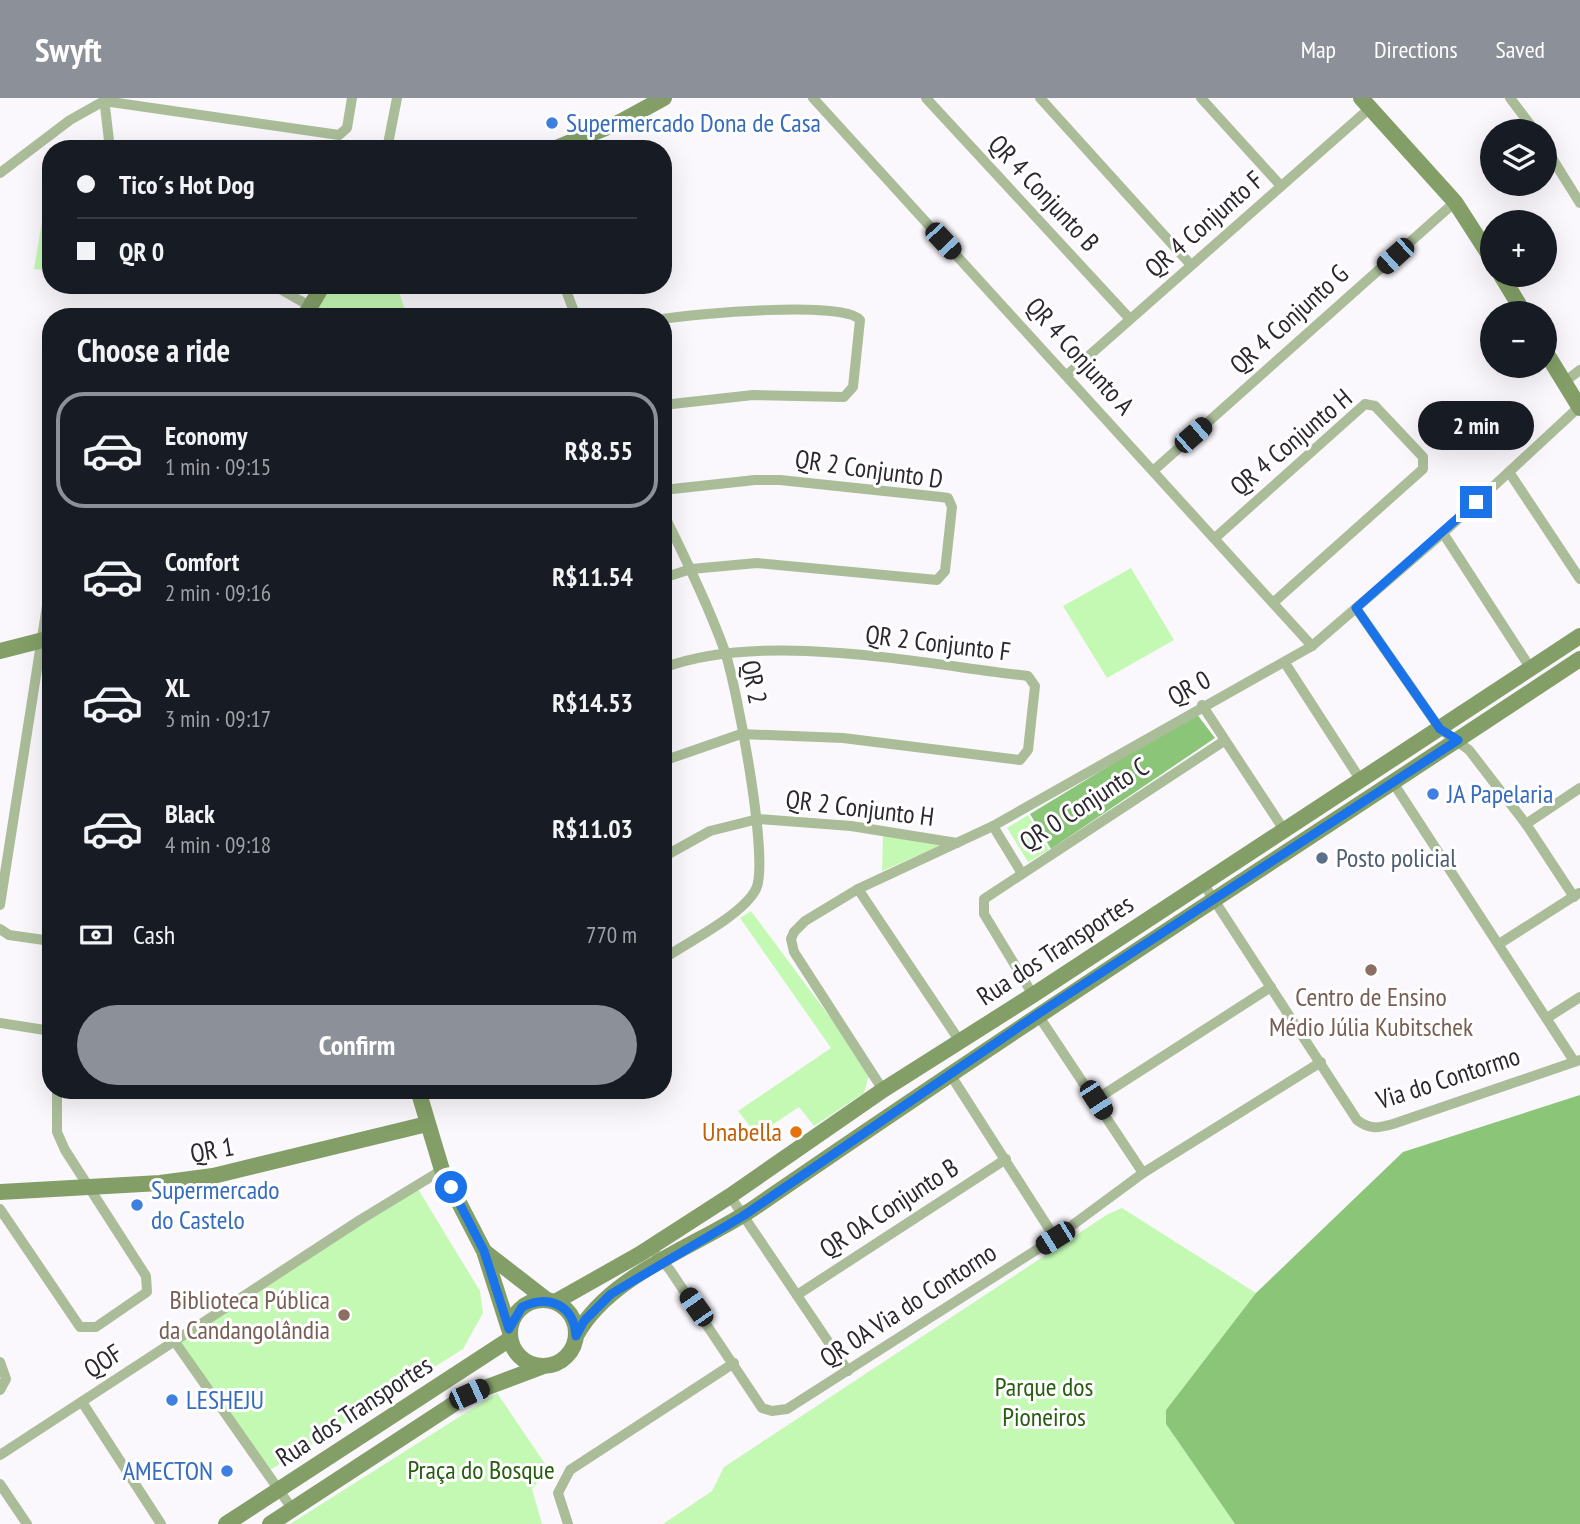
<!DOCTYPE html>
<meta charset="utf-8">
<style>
:root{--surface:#171b24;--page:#242831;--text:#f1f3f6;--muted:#9ea1a6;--line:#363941;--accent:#8c9099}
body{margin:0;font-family:"PT Sans Narrow",sans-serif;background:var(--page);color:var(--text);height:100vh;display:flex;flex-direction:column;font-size:26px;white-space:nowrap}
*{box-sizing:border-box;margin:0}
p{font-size:23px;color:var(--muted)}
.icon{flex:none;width:38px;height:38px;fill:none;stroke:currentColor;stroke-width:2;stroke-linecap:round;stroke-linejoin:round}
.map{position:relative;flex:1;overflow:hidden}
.sheet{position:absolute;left:42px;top:210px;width:630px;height:791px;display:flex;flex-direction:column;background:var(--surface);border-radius:28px;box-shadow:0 7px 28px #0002}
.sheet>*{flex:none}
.hud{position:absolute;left:42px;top:42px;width:630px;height:154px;border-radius:28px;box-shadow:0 7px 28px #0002;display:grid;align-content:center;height:154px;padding:0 35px;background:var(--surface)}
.fabs{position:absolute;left:1480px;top:21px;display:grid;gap:14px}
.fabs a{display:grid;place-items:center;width:77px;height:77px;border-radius:50%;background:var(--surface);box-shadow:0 7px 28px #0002;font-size:35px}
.end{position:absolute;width:32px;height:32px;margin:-16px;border:9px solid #1a73e8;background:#fff;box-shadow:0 0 0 4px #fff}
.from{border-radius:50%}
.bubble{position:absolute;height:49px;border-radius:24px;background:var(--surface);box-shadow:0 7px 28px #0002;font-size:23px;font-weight:700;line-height:49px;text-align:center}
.car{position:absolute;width:21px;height:42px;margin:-21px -10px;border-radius:9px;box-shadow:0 0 5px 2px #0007;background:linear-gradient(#222 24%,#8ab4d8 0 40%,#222 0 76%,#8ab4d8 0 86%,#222 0)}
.hud b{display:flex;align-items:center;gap:24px;height:66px;font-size:26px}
.hud b+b{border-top:2px solid var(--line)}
.hud i{width:18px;height:18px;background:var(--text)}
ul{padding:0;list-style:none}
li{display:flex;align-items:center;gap:21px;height:116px;margin:0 14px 10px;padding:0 21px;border:4px solid transparent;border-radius:28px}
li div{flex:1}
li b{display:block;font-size:26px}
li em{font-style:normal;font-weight:700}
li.current{border-color:var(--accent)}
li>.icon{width:63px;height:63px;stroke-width:1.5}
h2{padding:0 35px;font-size:32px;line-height:84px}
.pay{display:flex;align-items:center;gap:18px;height:77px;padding:0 35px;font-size:26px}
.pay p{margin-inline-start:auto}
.action{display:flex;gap:14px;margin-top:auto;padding:14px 35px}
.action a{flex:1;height:80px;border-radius:42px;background:var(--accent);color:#fff;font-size:28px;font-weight:700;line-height:80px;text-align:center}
header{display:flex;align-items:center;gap:42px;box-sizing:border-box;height:98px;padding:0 35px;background:var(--accent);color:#fff}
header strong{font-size:33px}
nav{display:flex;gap:38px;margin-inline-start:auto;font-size:24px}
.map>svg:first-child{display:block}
.green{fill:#c4f9b4}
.forest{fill:#8ac578}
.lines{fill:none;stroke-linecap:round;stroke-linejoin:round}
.street{stroke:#aabd98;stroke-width:10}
.secondary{stroke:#839f67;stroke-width:16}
.route{stroke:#1a73e8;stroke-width:9}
.shop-dot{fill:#3f7fe0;stroke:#fff;stroke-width:2.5}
.service-dot{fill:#5c6f8a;stroke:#fff;stroke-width:2.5}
.education-dot{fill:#8d6e63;stroke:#fff;stroke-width:2.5}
.food-dot{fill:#e8710a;stroke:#fff;stroke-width:2.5}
.labels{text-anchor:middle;stroke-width:6;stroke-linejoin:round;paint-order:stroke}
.shop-label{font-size:26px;fill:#366cbe;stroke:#fff;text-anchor:start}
.street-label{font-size:26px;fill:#2c2730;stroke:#fff}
.service-label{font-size:26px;fill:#4e5e75;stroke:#fff;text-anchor:start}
.education-label{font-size:26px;fill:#785e54;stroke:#fff}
.food-label{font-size:26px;fill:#c56008;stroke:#fff;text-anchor:end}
.park-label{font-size:26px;fill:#265e10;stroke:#fff}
</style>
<header>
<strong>Swyft</strong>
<nav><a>Map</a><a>Directions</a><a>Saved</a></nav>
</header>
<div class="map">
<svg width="1580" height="1426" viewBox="0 0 1580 1426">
<rect width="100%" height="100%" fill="#fbf8fd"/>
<g class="green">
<polygon points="44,112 51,113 51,173 34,171"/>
<polygon points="330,187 397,187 407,219 310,219"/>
<polygon points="1131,470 1174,542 1107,580 1063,508"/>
<polygon points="1028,717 1049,752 1028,764 1007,730"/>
<polygon points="883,736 944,746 882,773"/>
<polygon points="751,813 844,938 869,977 864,995 814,1028 799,1009 757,1037 738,1013 831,950 740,820"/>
<polygon points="415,1086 480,1193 483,1215 463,1251 264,1376 174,1249"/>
<polygon points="1122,1110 1256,1195 1166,1312 1166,1326 1235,1426 663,1426 712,1393 724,1369 1108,1116"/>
<polygon points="497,1295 548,1370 532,1391 542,1426 290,1426"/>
</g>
<g class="forest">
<polygon points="1196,615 1215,640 1051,751 1030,716"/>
<polygon points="1580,997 1580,1426 1235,1426 1166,1326 1166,1312 1256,1195 1403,1054"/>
</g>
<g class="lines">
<g class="street">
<polyline points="104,0 110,51"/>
<polyline points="813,0 1312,548"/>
<polyline points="926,0 1130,221"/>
<polyline points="1040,0 1191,167"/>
<polyline points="1201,0 1281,88"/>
<polyline points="1510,0 1535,33"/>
<polyline points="1545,49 1580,105"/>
<polyline points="387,51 397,0"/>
<polyline points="0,75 70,22 104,3 339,37 347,30 352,0"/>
<polyline points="273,187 308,207"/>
<polyline points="564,187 576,219"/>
<path d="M 663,221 C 692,216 845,202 860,222 L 853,289 L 844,299 L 753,297 L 663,307"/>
<polyline points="1067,277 1370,10"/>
<polyline points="1563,285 1580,272"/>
<polyline points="1153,373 1455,104"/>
<polyline points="1509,374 1580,481"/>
<polyline points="663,392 755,382 780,382 941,399 948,400 952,409 945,473 937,482 757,465 691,471 663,480"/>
<path d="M 663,415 C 685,459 707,504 724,551 C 736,584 770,763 756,791 C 743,817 688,844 663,861"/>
<polyline points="1443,435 1531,571"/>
<polyline points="1215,440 1365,306 1375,308 1423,359 1423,371 1274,504"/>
<polyline points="1356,510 1440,631 1469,652 1526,726 1574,799"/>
<polyline points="1285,565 1360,681"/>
<path d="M 663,570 C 764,532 921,566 1028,578 L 1035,588 L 1028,652 L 1020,662 L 843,640 L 741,636 L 663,663"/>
<polyline points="1202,607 1284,732"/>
<polyline points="1392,683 1574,963"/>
<polyline points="1526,726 1580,690"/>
<polyline points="993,728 1021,774"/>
<polyline points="663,759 710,733 758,721 851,728 957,745"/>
<path d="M 1203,785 L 1357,1022 C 1370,1032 1379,1030 1393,1026 L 1580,962"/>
<polyline points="858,791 959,942"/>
<polyline points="0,807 51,482"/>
<polyline points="0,831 9,837 51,843"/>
<polyline points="1499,846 1579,795"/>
<polyline points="1033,897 984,816 984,801 1224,643"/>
<polyline points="1038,917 1143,1075"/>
<polyline points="1547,920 1580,899"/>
<polyline points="0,925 51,933"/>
<polyline points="950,976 1055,1140"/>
<polyline points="883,992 794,854 791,841 794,834 805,823 858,791 993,728 1312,548 1443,435 1579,309"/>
<polyline points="1095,1002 1271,889"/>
<polyline points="730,1098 848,1273"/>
<polyline points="0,1111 80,1229 96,1229 147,1194 146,1178 65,1052 57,1034 57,992"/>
<polyline points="650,1149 670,1172 762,1310 772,1313 787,1311 1055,1140 1143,1075 1321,964"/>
<polyline points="797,1197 1006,1061"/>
<polyline points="175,1244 293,1412"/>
<polyline points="0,1264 6,1281 0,1292"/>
<polyline points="82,1304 161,1426"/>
<polyline points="0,1357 360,1122 442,1072"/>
<polyline points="0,1386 27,1426"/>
<polyline points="568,1426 558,1395 570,1372 734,1265"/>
</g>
<g class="secondary">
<polyline points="1361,0 1455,104 1493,163"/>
<polyline points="554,51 620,24 664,0"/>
<polyline points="1501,177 1524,215"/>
<polyline points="304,219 323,187"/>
<polyline points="1545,253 1580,310"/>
<polyline points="0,553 51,540"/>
<polyline points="418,992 442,1072 484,1153 509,1231"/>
<polyline points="0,1094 160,1085 213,1078 427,1026"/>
<polyline points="485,1154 547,1202"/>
<circle cx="543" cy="1235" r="33"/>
<polyline points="555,1204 640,1156 730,1098 883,992 1033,897 1580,538"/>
<path d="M 576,1238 C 610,1175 701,1147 757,1108 C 1028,921 1305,743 1580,561"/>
<polyline points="226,1426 510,1241"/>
<polyline points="270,1426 469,1296 541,1269"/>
</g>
</g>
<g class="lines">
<path class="route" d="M 451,1089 L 484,1153 L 509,1231 L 522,1209 C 549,1196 574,1207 576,1238 L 584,1223 L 611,1196 L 743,1118 L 1038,916 L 1458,642 L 1440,631 L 1356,510 L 1476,404"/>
</g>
<g class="shop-dot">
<circle cx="552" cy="25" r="7"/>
<circle cx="1433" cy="696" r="7"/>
<circle cx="137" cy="1107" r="7"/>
<circle cx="172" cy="1302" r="7"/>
<circle cx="227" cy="1373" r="7"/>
</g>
<circle class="service-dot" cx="1322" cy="760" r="7"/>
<g class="education-dot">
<circle cx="1371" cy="872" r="7"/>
<circle cx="344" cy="1217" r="7"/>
</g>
<circle class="food-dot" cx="796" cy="1034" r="7"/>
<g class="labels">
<g class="shop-label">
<text x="566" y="34">Supermercado Dona de Casa</text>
<text x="1447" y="705">JA Papelaria</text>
<text x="151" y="1101">Supermercado<tspan x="151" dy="30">do Castelo</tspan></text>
<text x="186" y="1311">LESHEJU</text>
<text x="213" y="1382" text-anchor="end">AMECTON</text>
</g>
<g class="street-label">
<text transform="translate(1044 95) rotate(47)" y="9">QR 4 Conjunto B</text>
<text transform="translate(1204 126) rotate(-41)" y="9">QR 4 Conjunto F</text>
<text transform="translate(1289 221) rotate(-42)" y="9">QR 4 Conjunto G</text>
<text transform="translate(1080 258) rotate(48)" y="9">QR 4 Conjunto A</text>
<text transform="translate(1291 344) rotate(-40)" y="9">QR 4 Conjunto H</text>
<text transform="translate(869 371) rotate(8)" y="9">QR 2 Conjunto D</text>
<text transform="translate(938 545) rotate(7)" y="9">QR 2 Conjunto F</text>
<text transform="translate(754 584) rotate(79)" y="9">QR 2</text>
<text transform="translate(1189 590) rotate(-29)" y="9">QR 0</text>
<text transform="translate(1084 706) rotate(-33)" y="9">QR 0 Conjunto C</text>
<text transform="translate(860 710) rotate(7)" y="9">QR 2 Conjunto H</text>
<text transform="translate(1055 852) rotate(-33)" y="9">Rua dos Transportes</text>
<text transform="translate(1448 980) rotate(-18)" y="9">Via do Contormo</text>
<text transform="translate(212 1052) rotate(-10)" y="9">QR 1</text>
<text transform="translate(889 1110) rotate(-33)" y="9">QR 0A Conjunto B</text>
<text transform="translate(908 1207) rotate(-33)" y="9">QR 0A Via do Contorno</text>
<text transform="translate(103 1263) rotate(-33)" y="9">QOF</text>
<text transform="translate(354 1313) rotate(-33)" y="9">Rua dos Transportes</text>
</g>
<g class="service-label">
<text x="1336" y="769">Posto policial</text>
</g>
<g class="education-label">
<text x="1371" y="908">Centro de Ensino<tspan x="1371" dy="30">Médio Júlia Kubitschek</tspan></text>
<text x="330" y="1211" text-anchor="end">Biblioteca Pública<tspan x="330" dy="30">da Candangolândia</tspan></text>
</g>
<g class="food-label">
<text x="782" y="1043">Unabella</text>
</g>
<g class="park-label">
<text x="1044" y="1298">Parque dos<tspan x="1044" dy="30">Pioneiros</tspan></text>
<text x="481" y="1381">Praça do Bosque</text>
</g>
</g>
</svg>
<div class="fabs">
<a><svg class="icon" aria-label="layers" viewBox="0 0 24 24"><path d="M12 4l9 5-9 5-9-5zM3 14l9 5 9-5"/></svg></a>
<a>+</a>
<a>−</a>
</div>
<i class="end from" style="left:451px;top:1089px"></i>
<i class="end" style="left:1476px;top:404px"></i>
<div class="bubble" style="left:1418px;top:303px;width:116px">2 min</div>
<i class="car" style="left:943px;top:143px;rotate:137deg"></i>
<i class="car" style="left:1395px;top:158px;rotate:228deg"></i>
<i class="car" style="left:1193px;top:337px;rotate:49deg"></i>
<i class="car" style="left:1096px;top:1002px;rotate:147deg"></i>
<i class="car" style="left:1055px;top:1140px;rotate:238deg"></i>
<i class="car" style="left:696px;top:1209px;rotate:325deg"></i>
<i class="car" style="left:469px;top:1296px;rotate:66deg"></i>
<div class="hud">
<b><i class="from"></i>Tico´s Hot Dog</b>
<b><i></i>QR 0</b>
</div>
<section class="sheet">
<h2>Choose a ride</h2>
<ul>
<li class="current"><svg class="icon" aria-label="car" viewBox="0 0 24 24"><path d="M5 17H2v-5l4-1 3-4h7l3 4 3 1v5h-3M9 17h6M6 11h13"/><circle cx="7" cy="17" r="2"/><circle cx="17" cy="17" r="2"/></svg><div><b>Economy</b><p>1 min · 09:15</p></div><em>R$8.55</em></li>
<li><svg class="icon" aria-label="car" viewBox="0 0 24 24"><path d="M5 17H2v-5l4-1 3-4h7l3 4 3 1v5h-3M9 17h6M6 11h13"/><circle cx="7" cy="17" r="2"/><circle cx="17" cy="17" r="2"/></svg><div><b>Comfort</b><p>2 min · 09:16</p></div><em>R$11.54</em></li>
<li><svg class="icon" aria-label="car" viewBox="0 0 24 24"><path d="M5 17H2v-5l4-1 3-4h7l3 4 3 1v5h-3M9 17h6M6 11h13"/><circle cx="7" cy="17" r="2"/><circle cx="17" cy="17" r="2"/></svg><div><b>XL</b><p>3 min · 09:17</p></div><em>R$14.53</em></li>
<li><svg class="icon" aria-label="car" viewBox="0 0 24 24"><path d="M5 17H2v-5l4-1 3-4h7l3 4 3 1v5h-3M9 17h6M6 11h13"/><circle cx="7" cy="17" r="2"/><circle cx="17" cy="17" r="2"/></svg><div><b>Black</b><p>4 min · 09:18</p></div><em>R$11.03</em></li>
</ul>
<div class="pay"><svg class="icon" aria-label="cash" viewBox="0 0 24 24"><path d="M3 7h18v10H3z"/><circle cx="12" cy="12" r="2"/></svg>Cash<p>770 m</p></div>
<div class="action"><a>Confirm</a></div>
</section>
</div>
